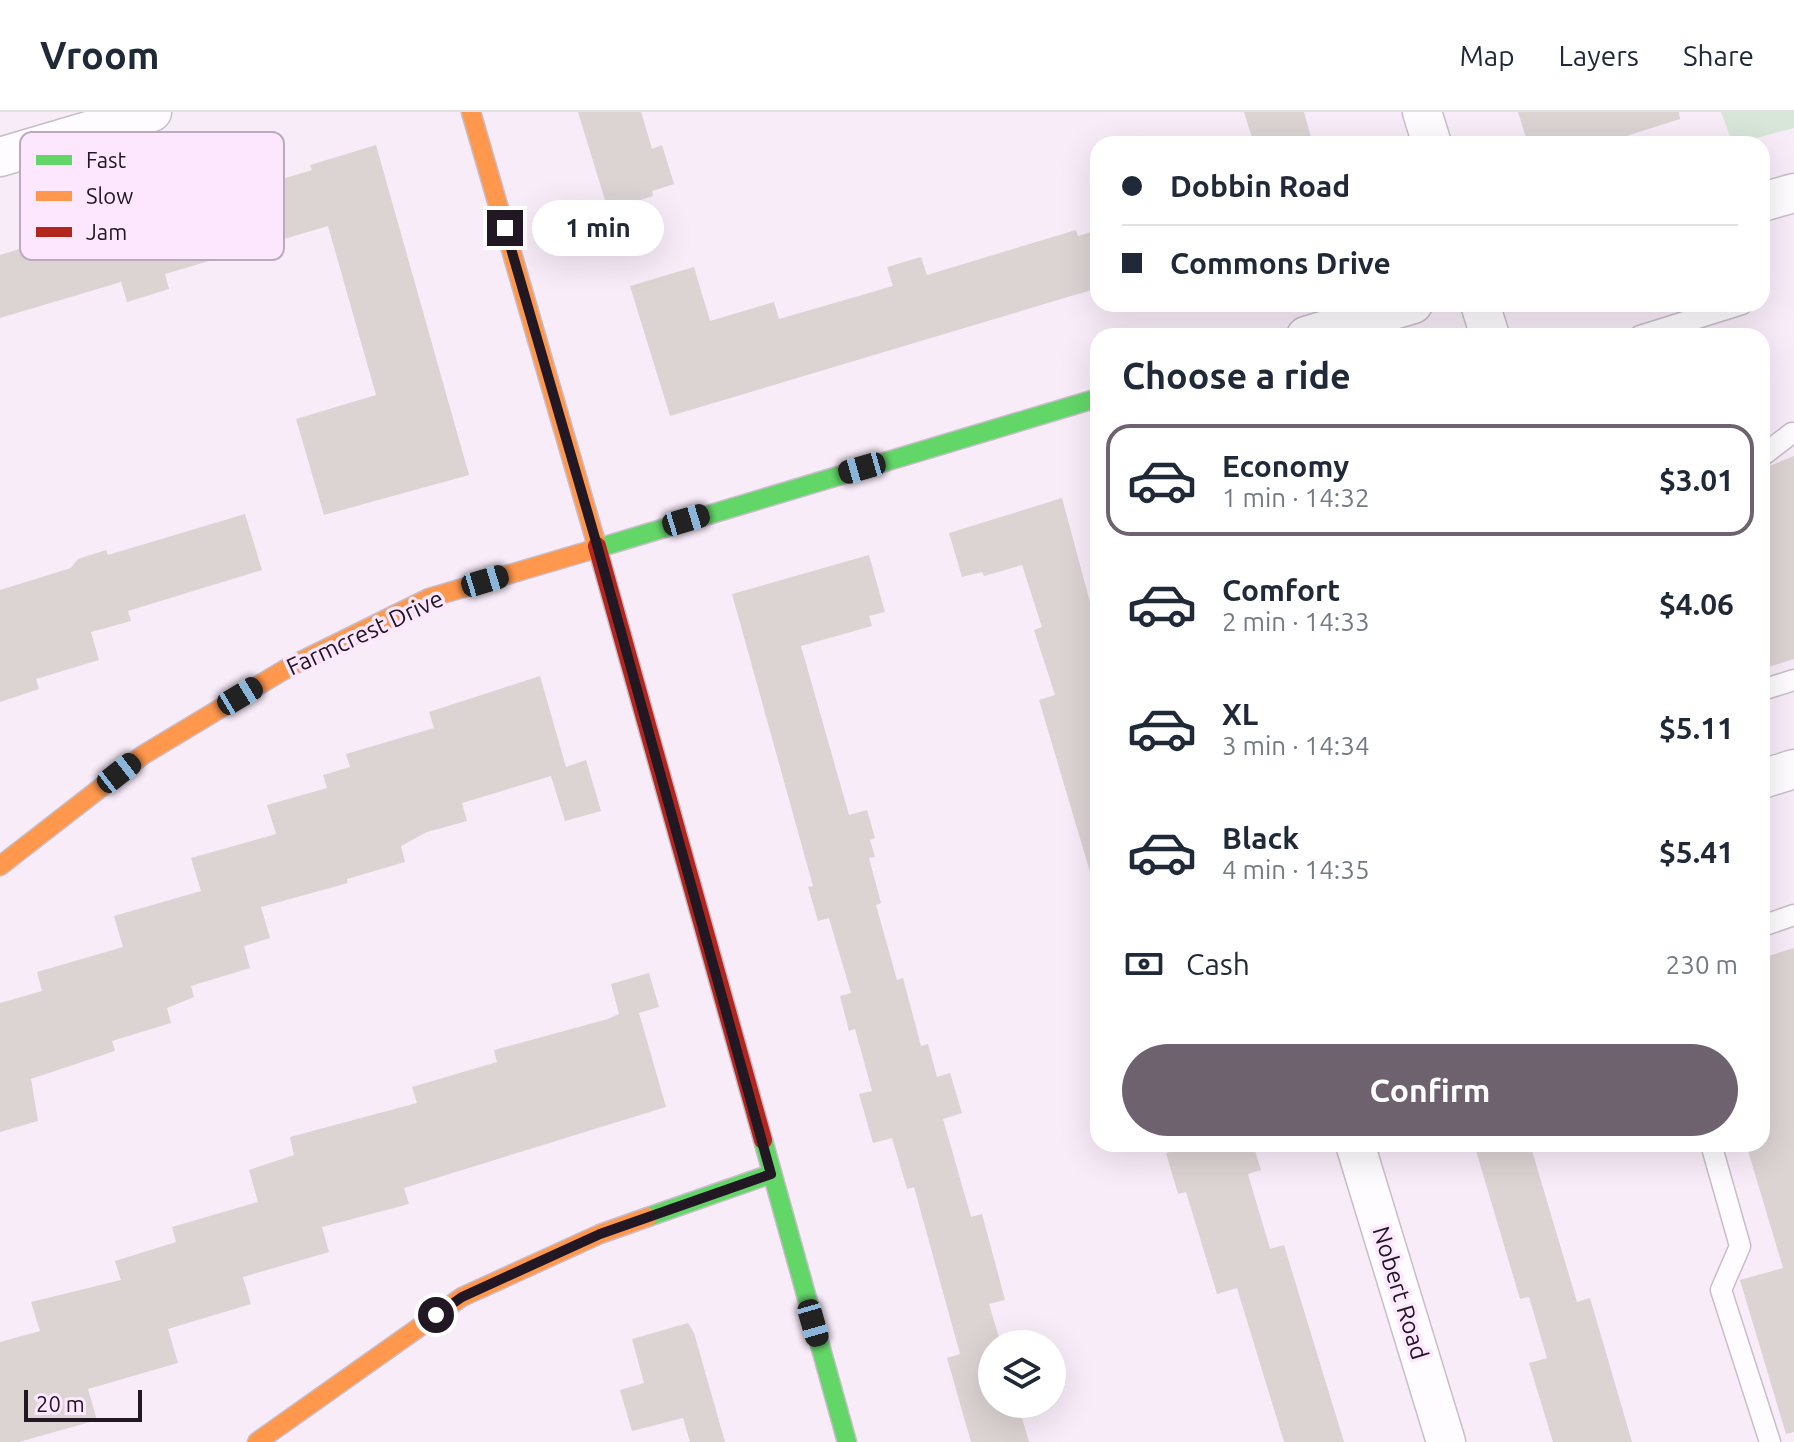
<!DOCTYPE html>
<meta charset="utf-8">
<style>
:root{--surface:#fff;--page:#f6f6f7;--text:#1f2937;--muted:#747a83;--line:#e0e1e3;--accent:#6d626e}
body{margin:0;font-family:Ubuntu,sans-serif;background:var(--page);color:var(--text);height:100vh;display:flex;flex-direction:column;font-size:30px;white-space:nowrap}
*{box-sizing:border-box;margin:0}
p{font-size:26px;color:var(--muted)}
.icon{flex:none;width:44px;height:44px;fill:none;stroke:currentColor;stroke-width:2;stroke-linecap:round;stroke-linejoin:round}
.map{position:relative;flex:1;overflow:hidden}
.side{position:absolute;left:1090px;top:216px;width:680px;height:824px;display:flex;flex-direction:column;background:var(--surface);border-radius:24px;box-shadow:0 8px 32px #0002}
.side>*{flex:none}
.guide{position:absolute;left:1090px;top:24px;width:680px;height:176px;border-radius:24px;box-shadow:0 8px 32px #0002;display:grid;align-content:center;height:176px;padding:0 32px;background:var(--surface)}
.buttons{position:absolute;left:978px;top:1218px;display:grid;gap:16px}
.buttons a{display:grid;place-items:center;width:88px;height:88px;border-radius:50%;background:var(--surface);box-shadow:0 8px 32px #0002;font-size:40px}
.scale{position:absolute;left:24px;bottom:20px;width:118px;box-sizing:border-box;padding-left:8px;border:4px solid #221823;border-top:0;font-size:22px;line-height:28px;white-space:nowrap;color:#221823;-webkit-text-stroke:6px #fde7fe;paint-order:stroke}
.end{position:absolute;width:36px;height:36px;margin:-18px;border:10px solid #221823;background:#fff;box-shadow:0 0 0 4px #fff}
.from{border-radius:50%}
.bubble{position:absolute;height:56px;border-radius:28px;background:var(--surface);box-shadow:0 8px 32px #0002;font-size:26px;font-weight:700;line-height:56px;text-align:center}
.car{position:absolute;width:24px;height:48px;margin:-24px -12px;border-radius:10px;box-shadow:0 0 6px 2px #0007;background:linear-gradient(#222 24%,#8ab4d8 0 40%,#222 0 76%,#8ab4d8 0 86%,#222 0)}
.guide b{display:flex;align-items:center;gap:28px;height:76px;font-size:30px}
.guide b+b{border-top:2px solid var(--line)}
.guide i{width:20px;height:20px;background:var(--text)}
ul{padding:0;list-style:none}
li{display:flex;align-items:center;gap:24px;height:112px;margin:0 16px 12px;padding:0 16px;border:4px solid transparent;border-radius:24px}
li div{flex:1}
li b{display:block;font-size:30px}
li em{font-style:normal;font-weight:700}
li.active{border-color:var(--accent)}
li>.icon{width:72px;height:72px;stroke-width:1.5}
h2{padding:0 32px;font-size:36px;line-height:96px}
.pay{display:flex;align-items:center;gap:20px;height:88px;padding:0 32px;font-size:30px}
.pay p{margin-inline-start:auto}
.button{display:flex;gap:16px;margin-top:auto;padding:16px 32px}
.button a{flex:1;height:92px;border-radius:48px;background:var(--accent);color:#fff;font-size:32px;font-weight:700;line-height:92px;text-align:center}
header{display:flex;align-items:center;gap:48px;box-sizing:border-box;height:112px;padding:0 40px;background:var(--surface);border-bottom:2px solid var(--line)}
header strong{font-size:38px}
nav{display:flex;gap:44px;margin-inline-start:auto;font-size:28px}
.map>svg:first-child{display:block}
.green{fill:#d8e6d9}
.building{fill:#dcd3d3}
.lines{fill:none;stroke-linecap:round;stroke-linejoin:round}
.lane-casing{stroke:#c8bec9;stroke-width:23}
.street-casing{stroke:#c8bec9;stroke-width:41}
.fast-casing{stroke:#c8bec9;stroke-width:21}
.slow-casing{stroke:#c8bec9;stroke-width:21}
.jam-casing{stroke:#c8bec9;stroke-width:21}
.lane{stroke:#fefcfe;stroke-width:20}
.street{stroke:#fefcfe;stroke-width:38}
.fast{stroke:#63d668;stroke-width:18}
.slow{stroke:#ff974d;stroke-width:18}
.jam{stroke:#b3261e;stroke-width:18}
.route{stroke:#221823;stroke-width:10}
.labels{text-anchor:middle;stroke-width:7;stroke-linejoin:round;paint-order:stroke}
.street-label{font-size:24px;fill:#221823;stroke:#fde7fe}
.key{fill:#fde7fe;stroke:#bba9bc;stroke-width:2}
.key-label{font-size:22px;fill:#221823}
</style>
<header>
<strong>Vroom</strong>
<nav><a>Map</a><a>Layers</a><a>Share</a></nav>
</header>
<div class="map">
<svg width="1794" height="1330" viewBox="0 0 1794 1330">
<rect width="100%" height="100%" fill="#f8ecf9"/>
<polygon class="green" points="1721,0 1794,0 1794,16 1733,32"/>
<g class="building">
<polygon points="578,0 641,0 652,37 662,33 674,72 652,79 653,84 608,98"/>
<polygon points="1244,0 1304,0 1313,32 1254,32"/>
<polygon points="1518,0 1679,0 1680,7 1601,32 1528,32"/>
<polygon points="376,33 469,363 324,403 296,307 376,283 328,114 165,162 169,177 127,190 121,170 0,206 0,143 153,96 154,100 221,80 222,85 312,58 310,53"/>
<polygon points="1076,118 1078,124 1098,118 1098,176 670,304 630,174 694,155 710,209 774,190 779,207 893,174 887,155 921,145 927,163"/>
<polygon points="1794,344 1794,547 1762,557 1762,357"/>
<polygon points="1062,386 1098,520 1098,759 1090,760 1039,588 1055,583 1034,518 1042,515 1022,453 984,464 982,460 962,465 949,421"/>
<polygon points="245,402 262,458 128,499 131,509 91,520 99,548 36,567 39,577 0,590 0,478 71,456 78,447 106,438 108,443"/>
<polygon points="869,443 885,500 869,504 872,514 801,534 849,703 867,698 875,726 870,728 875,745 869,746 881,791 876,793 897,868 903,866 921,934 928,932 937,965 950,961 962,1001 943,1007 971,1105 982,1102 1005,1188 989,1192 1001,1232 992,1232 992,1292 1018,1292 1029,1330 971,1330 947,1246 960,1242 914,1075 907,1077 892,1026 873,1031 859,982 872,979 855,917 849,919 840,884 851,881 829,806 818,809 808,775 813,774 732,482"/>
<polygon points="540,564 566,655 586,648 601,699 565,709 551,664 462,691 467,709 427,720 401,734 405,750 347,767 348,771 261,795 270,826 244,834 250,856 191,874 194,885 167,896 171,911 112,929 115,939 31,967 38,1009 0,1020 0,891 42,879 37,860 123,835 114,804 201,779 191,746 276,722 267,693 327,676 323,663 350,655 346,642 434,616 429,600"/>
<polygon points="1794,836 1794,1320 1786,1322 1740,1168 1783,1156 1746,1032 1762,1032 1762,846"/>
<polygon points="649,861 659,895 639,901 666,995 404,1076 409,1092 322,1115 329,1140 243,1165 251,1192 168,1217 178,1251 88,1277 97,1308 19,1330 0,1330 0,1230 40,1219 31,1190 121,1168 115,1149 176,1130 172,1115 258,1090 249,1058 294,1043 290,1025 417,991 412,975 497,950 494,938 608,907 619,902 611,872"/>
<polygon points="1199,1032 1253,1032 1261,1058 1248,1062 1270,1137 1284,1133 1344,1330 1284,1330 1237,1176 1217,1182 1186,1080 1178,1082 1166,1041"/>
<polygon points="1474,1032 1530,1032 1577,1190 1590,1186 1632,1330 1553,1330 1529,1251 1547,1246 1529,1185 1520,1187"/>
<polygon points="688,1211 694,1221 725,1330 690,1330 683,1306 632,1319 620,1278 644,1271 632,1227"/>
</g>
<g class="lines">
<defs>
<g id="lane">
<polyline points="1640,224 1742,192"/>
<polyline points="1762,344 1792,321"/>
<polyline points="1762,578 1794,568"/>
<polyline points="1762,814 1794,803"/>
<polyline points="1711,1032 1740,1134 1721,1178 1770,1330"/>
</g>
<g id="street">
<polyline points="1422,0 1432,32"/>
<polyline points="0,45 152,0"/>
<polyline points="1762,90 1794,81"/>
<polyline points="1480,192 1490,224"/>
<polyline points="1306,224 1413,192"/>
<polyline points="1762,667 1794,657"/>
<polyline points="1355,1032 1446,1330"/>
</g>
<g id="fast">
<polyline points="588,439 1098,286"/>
<polyline points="763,1028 847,1330"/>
<polyline points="648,1105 771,1062"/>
</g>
<g id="slow">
<polyline points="471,0 597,434"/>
<polyline points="0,754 143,643 289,555 429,486 588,439"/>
<polyline points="257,1330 462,1185 600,1122 648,1105"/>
</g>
<polyline id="jam" points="597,434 763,1028"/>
</defs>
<use href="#lane" class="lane-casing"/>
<use href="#street" class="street-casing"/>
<use href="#fast" class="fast-casing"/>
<use href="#slow" class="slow-casing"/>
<use href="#jam" class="jam-casing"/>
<use href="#lane" class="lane"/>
<use href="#street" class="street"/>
<use href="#fast" class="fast"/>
<use href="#slow" class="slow"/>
<use href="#jam" class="jam"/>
</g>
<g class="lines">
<polyline class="route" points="436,1203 462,1185 600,1122 771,1062 597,433 505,116"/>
</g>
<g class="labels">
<g class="street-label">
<text transform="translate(365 521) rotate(-25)" y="8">Farmcrest Drive</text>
<text transform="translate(1400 1181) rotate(73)" y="8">Nobert Road</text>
</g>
</g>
<rect x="20" y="20" width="264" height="128" rx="12" class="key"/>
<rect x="36" y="43" width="36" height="10" fill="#63d668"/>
<rect x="36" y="79" width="36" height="10" fill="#ff974d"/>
<rect x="36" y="115" width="36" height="10" fill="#b3261e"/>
<g class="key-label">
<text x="86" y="56">Fast</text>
<text x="86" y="92">Slow</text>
<text x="86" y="128">Jam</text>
</g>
</svg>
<div class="buttons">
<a><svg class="icon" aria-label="layers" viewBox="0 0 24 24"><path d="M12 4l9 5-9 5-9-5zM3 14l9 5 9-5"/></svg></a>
</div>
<div class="scale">20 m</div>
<i class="end from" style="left:436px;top:1203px"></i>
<i class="end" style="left:505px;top:116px"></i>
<div class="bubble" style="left:532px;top:88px;width:132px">1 min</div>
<i class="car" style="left:862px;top:356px;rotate:254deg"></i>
<i class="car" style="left:686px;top:408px;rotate:73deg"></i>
<i class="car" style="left:485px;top:469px;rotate:73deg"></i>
<i class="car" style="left:240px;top:584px;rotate:59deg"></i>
<i class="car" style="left:119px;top:661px;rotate:52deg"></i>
<i class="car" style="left:813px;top:1211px;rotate:164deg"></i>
<div class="guide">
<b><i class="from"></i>Dobbin Road</b>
<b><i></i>Commons Drive</b>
</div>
<section class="side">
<h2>Choose a ride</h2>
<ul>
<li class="active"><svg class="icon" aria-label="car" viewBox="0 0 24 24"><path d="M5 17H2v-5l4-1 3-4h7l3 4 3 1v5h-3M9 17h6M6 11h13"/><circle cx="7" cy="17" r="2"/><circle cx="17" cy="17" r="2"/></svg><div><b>Economy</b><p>1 min · 14:32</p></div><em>$3.01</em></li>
<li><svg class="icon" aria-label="car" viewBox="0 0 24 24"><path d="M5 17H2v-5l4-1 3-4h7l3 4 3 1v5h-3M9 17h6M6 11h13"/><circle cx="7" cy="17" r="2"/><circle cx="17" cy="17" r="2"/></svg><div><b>Comfort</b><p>2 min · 14:33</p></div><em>$4.06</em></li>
<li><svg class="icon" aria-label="car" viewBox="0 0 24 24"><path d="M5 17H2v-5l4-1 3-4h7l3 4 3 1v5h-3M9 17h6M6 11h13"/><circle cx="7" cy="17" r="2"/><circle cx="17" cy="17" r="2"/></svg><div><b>XL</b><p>3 min · 14:34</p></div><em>$5.11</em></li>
<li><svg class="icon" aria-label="car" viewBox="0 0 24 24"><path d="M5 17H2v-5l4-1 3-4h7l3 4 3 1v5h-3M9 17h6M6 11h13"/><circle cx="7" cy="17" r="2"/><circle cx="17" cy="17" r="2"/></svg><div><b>Black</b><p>4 min · 14:35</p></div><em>$5.41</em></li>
</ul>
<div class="pay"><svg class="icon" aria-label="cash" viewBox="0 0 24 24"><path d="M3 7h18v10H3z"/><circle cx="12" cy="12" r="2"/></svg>Cash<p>230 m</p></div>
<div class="button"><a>Confirm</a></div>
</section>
</div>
